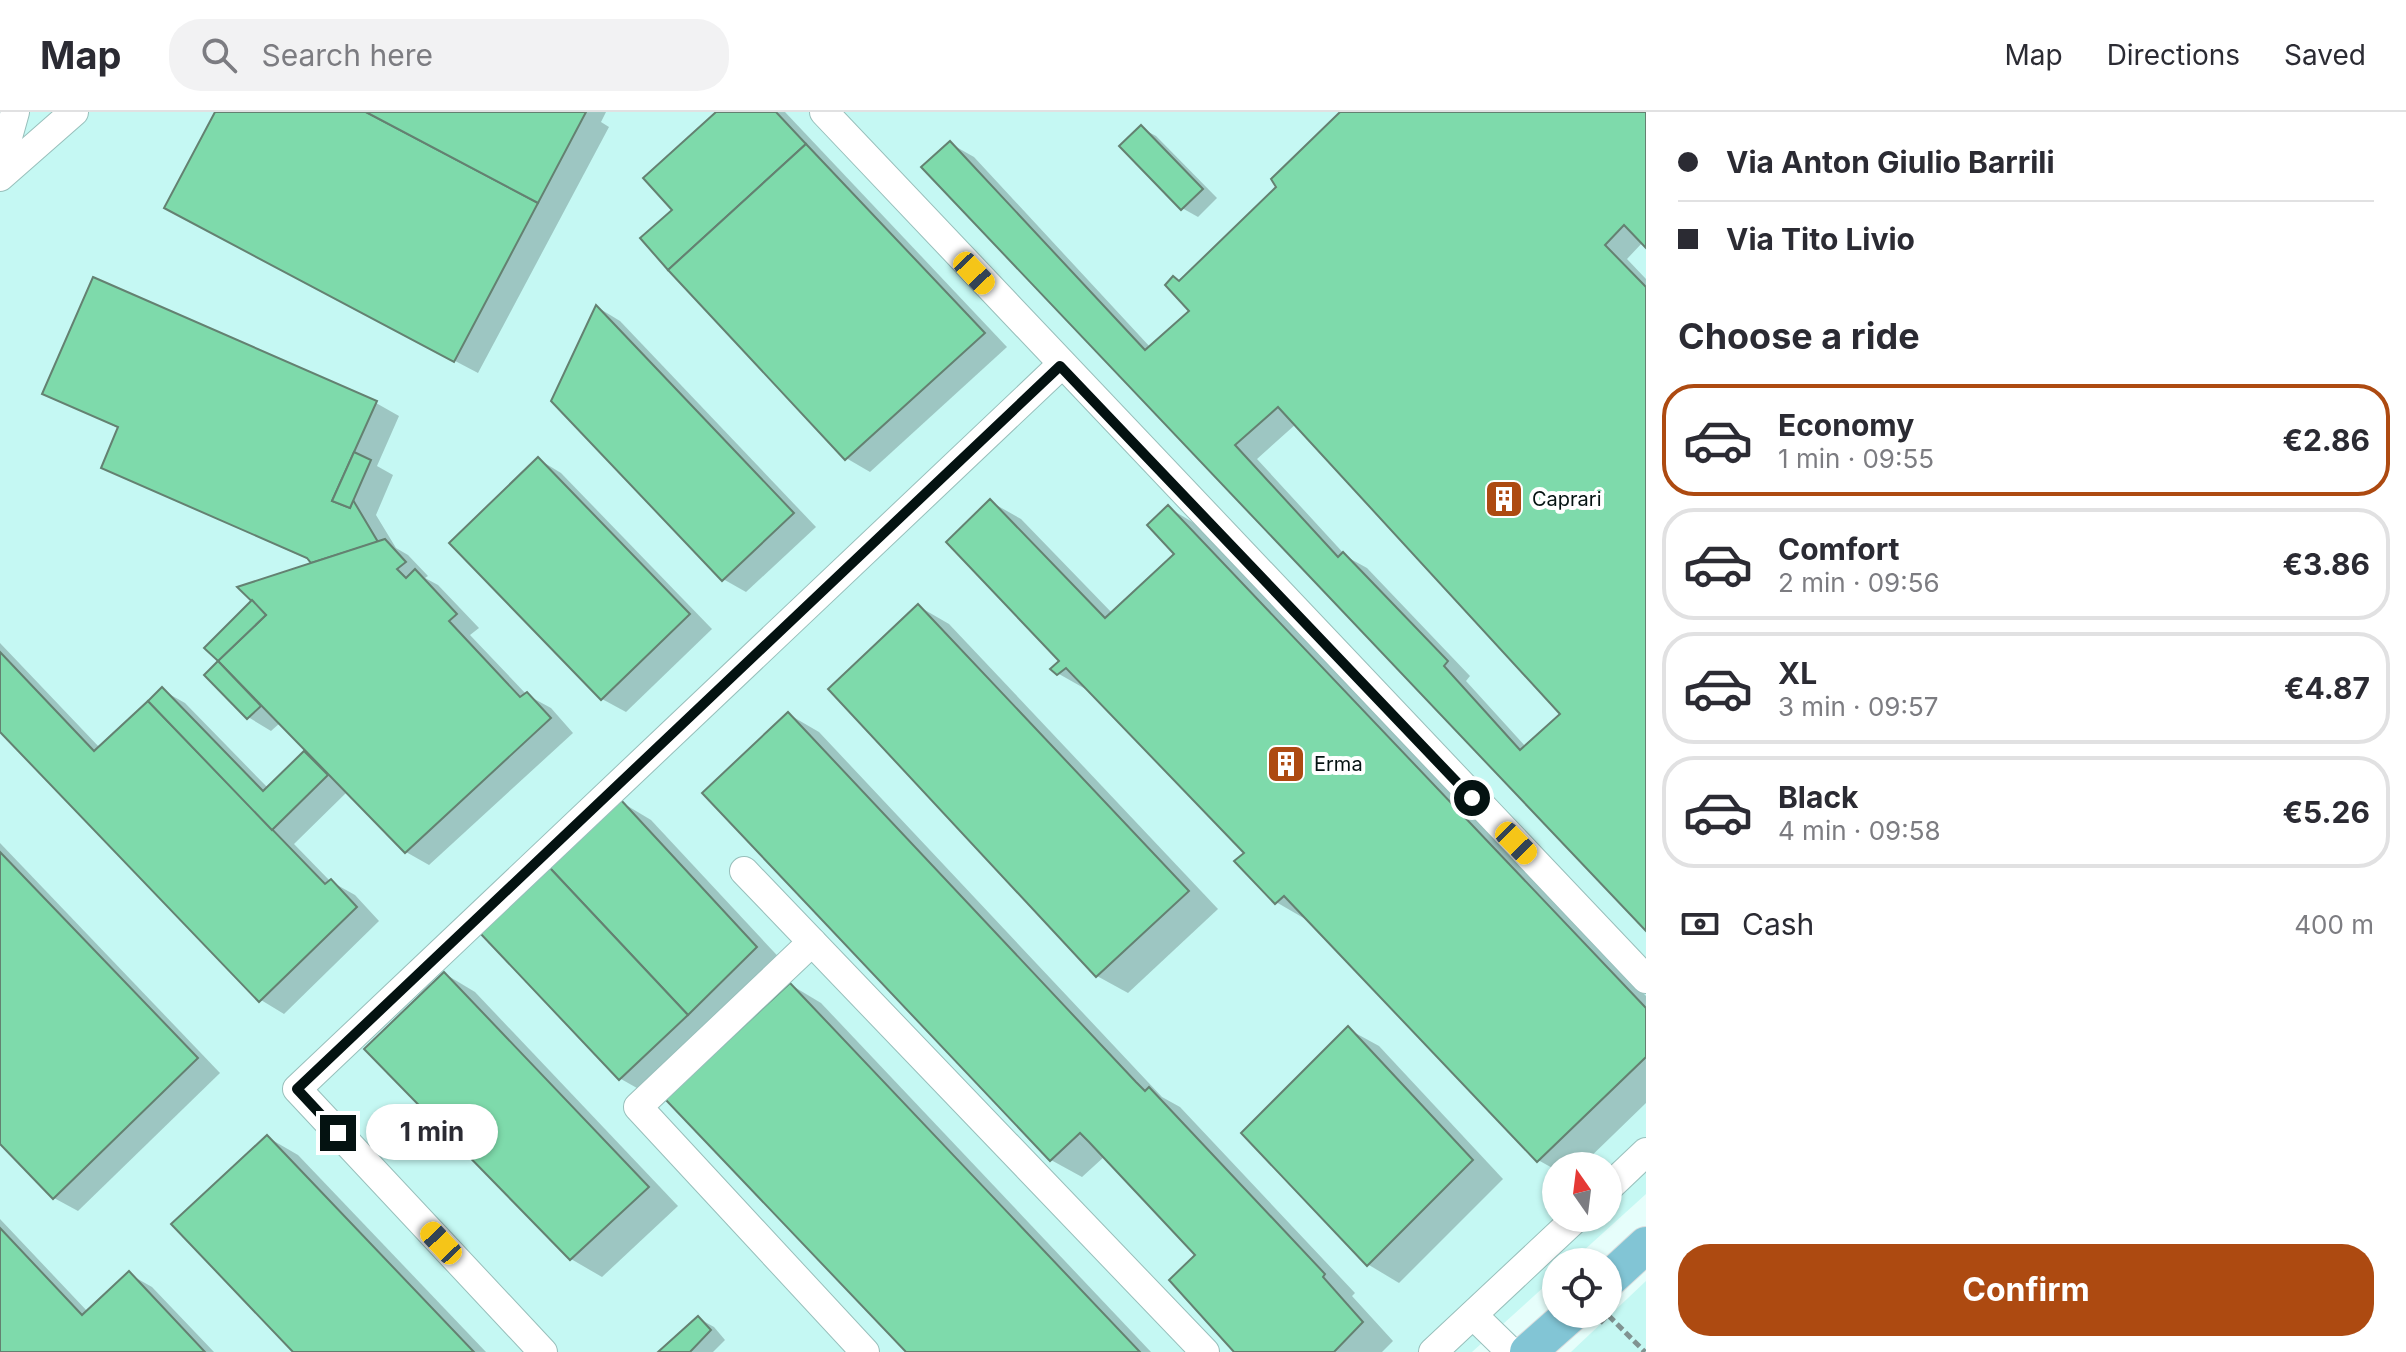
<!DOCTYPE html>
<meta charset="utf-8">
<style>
:root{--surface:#fff;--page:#f2f2f3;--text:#2b2b33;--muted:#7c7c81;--line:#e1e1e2;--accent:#ad4a11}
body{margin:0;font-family:Inter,sans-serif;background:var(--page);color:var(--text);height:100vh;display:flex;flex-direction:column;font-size:30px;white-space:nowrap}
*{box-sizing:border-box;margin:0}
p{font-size:26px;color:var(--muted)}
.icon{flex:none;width:44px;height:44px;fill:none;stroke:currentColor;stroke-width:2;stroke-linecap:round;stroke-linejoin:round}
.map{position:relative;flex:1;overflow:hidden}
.sheet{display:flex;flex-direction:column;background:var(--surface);width:760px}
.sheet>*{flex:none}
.top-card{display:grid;align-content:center;height:176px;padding:0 32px;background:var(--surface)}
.needle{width:52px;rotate:346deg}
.buttons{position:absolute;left:1542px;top:1040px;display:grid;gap:16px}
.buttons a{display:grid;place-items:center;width:80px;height:80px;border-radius:50%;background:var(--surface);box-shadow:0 2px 6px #0004;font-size:40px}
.end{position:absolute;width:36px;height:36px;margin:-18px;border:10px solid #041211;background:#fff;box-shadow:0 0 0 4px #fff}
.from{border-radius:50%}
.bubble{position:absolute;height:56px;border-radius:28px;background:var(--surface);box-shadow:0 2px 6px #0004;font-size:26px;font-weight:700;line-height:56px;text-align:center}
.car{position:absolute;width:24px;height:48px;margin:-24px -12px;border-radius:10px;box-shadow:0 0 6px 2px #0007;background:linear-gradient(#f5c518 24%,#345 0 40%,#f5c518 0 76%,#345 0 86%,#f5c518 0)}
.top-card b{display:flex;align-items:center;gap:28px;height:76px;font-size:30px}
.top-card b+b{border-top:2px solid var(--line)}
.top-card i{width:20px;height:20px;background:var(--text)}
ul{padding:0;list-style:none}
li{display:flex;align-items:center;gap:24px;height:112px;margin:0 16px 12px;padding:0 16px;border:4px solid var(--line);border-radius:32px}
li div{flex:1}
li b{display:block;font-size:30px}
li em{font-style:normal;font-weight:700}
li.current{border-color:var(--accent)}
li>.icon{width:72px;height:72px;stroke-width:1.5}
h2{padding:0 32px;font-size:36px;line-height:96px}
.pay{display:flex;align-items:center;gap:20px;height:88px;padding:0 32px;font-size:30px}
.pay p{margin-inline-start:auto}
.cta{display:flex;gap:16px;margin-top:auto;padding:16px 32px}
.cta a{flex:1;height:92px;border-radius:32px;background:var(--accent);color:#fff;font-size:32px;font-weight:700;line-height:92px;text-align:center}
header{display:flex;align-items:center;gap:48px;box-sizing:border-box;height:112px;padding:0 40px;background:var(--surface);border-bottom:2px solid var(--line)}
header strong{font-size:38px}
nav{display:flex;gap:44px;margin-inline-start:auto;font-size:28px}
.search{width:560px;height:72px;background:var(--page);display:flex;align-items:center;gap:20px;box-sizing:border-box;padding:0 28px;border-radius:32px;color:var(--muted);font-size:30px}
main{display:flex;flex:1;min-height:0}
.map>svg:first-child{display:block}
.built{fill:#c5f8f3;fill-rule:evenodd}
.shadow{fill:#0003;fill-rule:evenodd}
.building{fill:#7edaab;stroke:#648171;stroke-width:2;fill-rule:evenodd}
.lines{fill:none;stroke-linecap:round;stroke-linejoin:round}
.minor-casing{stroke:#98bfbb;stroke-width:30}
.major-casing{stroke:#dcdede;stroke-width:38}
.path{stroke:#809391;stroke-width:5;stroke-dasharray:8 4;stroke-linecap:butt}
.minor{stroke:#fff;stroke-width:28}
.major{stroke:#82c5d5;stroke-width:36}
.route{stroke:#041211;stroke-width:10}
.labels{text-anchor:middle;stroke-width:8;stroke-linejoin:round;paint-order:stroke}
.poi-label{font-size:20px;fill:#041211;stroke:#fff;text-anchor:start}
</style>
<header>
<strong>Map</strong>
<div class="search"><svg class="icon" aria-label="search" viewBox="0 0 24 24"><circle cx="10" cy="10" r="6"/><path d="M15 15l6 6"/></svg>Search here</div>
<nav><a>Map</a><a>Directions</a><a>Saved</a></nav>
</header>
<main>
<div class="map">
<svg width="1646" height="1240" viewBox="0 0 1646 1240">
<rect width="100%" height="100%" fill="#e6fefb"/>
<g class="built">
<path d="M 0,0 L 1646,0 L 1646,1082 L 1571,1150 L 1556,1150 L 1556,1164 L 1472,1240 L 0,1240 ZM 1556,1054 L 1608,1054 L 1608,1106 L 1556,1106 Z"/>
<polygon points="1646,1169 1646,1240 1571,1240"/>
</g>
<g class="shadow">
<polygon points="217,0 606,0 601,10 609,15 478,261 189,109"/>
<polygon points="719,0 785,0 1007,235 870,360 846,346 675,99"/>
<path d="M 1343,0 L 1646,0 L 1646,133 L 1643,130 L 1627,147 L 1646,167 L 1646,817 L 951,32 L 974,45 L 1151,236 L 1192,199 L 1181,171 L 1279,75 ZM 1296,312 L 1562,602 L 1526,635 L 1466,569 L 1470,564 L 1367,456 L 1347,445 L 1257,347 Z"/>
<polygon points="1141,16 1156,24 1217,86 1198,105 1182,96"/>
<polygon points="597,195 620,209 816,415 746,480 723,467"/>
<polygon points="45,281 376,291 399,304 377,354 393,363 376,403 396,436 408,443 428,464 425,466 438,473 479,516 470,523 527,583 551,596 573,621 429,753 406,740 347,680 294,732 330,769 355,783 379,809 284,902 261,888 0,617 0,531 100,636 162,578 185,591 268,676 307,639 280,611 271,619 248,605 207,563 316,451 103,355 120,317"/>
<polygon points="538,347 561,361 712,517 626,600 602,587 452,431"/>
<polygon points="991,390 1021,407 1113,502 1177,442 1169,396 1199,414 1646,884 1646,991 1581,1054 1556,1054 1556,1058 1538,1048 1307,808 1276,790 1247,741 1089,579 1059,562 1062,549"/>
<polygon points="918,494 949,512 1218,797 1128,881 1097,864"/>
<polygon points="788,602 819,620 1162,985 1180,995 1355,1181 1352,1184 1393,1229 1382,1240 1237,1240 1198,1143 1105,1044 1082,1065 1051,1048"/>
<polygon points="621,690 651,708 787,854 651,984 621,967"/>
<polygon points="0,731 220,961 78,1099 54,1086 0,1029"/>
<polygon points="445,862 475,880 678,1094 602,1165 571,1147 366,937"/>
<polygon points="791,873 821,891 1151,1240 908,1240"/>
<polygon points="1348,917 1379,934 1503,1067 1399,1171 1369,1153 1244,1021"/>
<polygon points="267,1025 298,1043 486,1240 295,1240"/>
<polygon points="0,1107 88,1200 129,1162 152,1175 214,1240 0,1240"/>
<polygon points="698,1206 714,1215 725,1228 713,1240 661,1240"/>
</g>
<g class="building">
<polygon points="215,0 366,0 538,91 454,250 164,96"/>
<polygon points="366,0 586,0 538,91"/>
<polygon points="716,0 776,0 806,32 668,158 640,126 672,98 643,66"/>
<path d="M 1340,0 L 1646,0 L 1646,136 L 1624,113 L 1605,133 L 1646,175 L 1646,819 L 921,55 L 950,29 L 1145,238 L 1189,199 L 1165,173 L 1173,164 L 1179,169 L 1276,75 L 1271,67 ZM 1278,295 L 1560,602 L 1520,638 L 1444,554 L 1448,549 L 1343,440 L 1338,445 L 1235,333 Z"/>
<polygon points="1141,13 1203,77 1181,98 1119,34"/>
<polygon points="806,32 985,221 845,348 668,158"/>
<polygon points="93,165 377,289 332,389 350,396 353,388 378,430 311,451 307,446 101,356 118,315 42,282"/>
<polygon points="596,193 794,401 722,469 551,289"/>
<polygon points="354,340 371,348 350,396 332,389"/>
<polygon points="538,345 690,502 601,588 449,431"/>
<polygon points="990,387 1105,506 1174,442 1147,413 1168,393 1646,896 1646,945 1537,1050 1284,784 1275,792 1234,749 1244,741 1066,556 1057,563 1050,557 1059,549 946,430"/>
<polygon points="385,427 406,450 397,457 406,466 415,457 457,502 449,509 520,585 527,580 551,606 405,741 218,549 266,503 237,475"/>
<polygon points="252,488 266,503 218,549 204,536"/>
<polygon points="918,492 1189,779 1096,865 828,577"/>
<polygon points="0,540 94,639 148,589 325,772 331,767 357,795 259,890 0,620"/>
<polygon points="218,549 261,594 247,607 204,563"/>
<polygon points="162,575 263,679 304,639 328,663 272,718 148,589"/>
<polygon points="788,600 1136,970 1145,979 1149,975 1325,1162 1323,1165 1363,1210 1334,1240 1234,1240 1169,1168 1195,1143 1089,1030 1080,1021 1050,1049 702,681"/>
<polygon points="620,687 757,835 688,903 549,755"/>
<polygon points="0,740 198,946 53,1087 0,1032"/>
<polygon points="549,755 688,903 619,968 479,820"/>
<polygon points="444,860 649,1075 570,1148 364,937"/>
<polygon points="790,871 1140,1240 906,1240 665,987"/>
<polygon points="1348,914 1473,1048 1367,1154 1241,1021"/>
<polygon points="267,1023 474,1240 293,1240 171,1112"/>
<polygon points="0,1116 82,1203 129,1159 205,1240 0,1240"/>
<polygon points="698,1204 711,1218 690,1240 658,1240"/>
</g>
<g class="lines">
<defs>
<g id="minor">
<polyline points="824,0 1646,867"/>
<polyline points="0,54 15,0"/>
<polyline points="0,65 74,0"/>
<polyline points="744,759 1205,1240"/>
<polyline points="812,830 638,995 865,1240"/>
<polyline points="1608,1076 1646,1040"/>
<polyline points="1473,1203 1511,1240"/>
<polyline points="543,1240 297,977 1060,254"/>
<polyline points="1433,1240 1576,1106"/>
</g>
<g id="major">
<polyline points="1608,1168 1646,1133"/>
<polyline points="1528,1240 1571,1202"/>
</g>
</defs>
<use href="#minor" class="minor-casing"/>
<use href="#major" class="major-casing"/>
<polyline class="path" points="1600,1211 1608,1203 1645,1240"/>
<use href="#minor" class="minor"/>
<use href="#major" class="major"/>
</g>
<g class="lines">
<polyline class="route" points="338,1021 297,977 1060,254 1472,686"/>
</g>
<defs>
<symbol id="building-square" viewBox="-11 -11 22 22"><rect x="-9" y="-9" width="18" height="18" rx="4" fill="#ad4a11" stroke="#fff"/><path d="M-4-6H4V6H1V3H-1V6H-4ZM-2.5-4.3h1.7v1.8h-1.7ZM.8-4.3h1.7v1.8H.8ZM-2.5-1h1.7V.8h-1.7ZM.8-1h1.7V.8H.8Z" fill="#fff"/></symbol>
</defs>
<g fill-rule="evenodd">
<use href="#building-square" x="1482" y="365" width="44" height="44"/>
<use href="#building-square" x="1264" y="630" width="44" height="44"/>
</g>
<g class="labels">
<g class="poi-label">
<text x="1532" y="394">Caprari</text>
<text x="1314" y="659">Erma</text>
</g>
</g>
</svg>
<div class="buttons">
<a><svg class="needle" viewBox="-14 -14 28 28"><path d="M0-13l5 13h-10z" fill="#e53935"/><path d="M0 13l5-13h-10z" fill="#7c7c81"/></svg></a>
<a><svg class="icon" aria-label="locate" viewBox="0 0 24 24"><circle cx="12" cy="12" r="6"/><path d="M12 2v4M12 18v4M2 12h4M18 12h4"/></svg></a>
</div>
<i class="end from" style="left:1472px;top:686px"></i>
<i class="end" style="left:338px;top:1021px"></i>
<div class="bubble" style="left:366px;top:992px;width:132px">1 min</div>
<i class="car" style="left:974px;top:161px;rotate:137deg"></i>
<i class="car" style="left:1516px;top:731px;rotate:136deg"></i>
<i class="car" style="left:441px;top:1131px;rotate:317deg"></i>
</div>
<section class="sheet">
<div class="top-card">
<b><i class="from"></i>Via Anton Giulio Barrili</b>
<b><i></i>Via Tito Livio</b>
</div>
<h2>Choose a ride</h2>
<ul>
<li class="current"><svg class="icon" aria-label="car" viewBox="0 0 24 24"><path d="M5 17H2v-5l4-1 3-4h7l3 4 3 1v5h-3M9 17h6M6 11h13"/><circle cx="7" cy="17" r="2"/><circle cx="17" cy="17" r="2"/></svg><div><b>Economy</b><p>1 min · 09:55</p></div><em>€2.86</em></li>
<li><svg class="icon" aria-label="car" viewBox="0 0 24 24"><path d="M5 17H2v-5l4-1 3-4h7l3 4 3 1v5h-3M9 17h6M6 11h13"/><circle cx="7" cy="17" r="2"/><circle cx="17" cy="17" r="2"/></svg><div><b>Comfort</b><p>2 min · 09:56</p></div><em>€3.86</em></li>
<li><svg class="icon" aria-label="car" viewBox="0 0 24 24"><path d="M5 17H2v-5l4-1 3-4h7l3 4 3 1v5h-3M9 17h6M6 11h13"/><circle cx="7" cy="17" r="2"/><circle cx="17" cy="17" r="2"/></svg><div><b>XL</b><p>3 min · 09:57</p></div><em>€4.87</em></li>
<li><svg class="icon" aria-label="car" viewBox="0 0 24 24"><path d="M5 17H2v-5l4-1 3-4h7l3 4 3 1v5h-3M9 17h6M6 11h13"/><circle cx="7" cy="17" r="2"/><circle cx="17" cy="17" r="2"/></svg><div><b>Black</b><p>4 min · 09:58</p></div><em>€5.26</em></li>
</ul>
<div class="pay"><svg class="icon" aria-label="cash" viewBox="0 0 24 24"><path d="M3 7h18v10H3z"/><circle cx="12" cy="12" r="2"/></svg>Cash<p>400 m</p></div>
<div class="cta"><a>Confirm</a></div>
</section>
</main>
